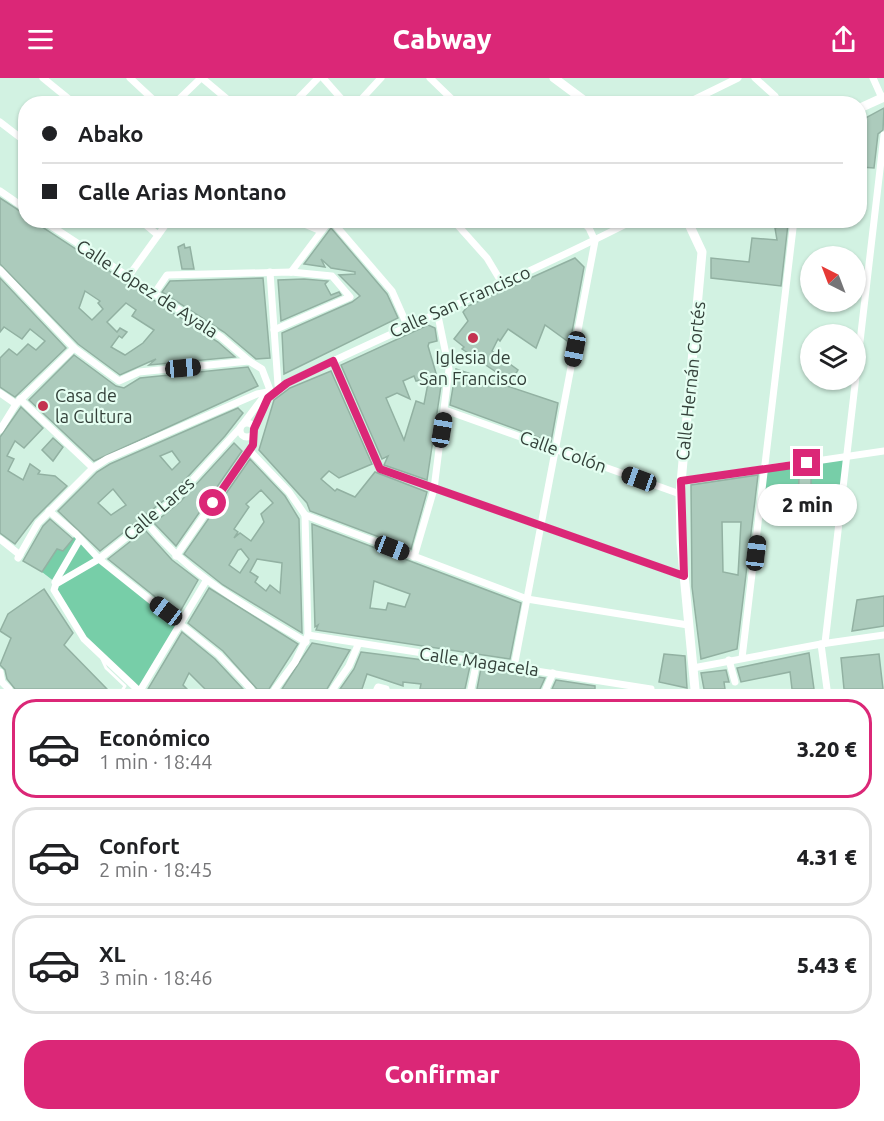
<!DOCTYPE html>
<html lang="es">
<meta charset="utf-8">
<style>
:root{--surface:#fff;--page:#f2f2f2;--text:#202124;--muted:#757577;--line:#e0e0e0;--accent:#db2777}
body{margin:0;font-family:Ubuntu,sans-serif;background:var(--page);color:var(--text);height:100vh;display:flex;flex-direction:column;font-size:22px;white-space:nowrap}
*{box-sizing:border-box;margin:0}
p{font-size:20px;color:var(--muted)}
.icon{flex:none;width:33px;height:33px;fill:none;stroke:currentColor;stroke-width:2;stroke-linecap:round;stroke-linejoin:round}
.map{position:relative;height:611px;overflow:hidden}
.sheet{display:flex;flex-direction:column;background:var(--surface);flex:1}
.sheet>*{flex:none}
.hud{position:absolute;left:18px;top:18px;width:849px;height:132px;border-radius:24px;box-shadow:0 2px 4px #0004;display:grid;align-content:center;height:132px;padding:0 24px;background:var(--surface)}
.needle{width:39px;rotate:318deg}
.buttons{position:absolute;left:800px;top:168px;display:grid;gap:12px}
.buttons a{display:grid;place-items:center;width:66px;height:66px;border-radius:50%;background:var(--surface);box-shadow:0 2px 4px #0004;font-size:30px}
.end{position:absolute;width:27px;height:27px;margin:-14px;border:8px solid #db2777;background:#fff;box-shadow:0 0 0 3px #fff}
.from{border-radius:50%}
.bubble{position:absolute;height:42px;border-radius:21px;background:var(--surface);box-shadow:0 2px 4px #0004;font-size:20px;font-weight:800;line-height:42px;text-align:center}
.car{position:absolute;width:18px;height:36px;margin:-18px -9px;border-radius:8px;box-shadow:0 0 4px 2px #0007;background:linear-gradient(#222 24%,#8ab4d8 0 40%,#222 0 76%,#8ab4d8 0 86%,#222 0)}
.hud b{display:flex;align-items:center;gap:21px;height:57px;font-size:22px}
.hud b+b{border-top:2px solid var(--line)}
.hud i{width:15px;height:15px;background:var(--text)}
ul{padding:10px 0 0;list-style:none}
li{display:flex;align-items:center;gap:18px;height:99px;margin:0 12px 9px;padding:0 12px;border:3px solid var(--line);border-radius:24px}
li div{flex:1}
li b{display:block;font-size:22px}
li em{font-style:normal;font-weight:800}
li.current{border-color:var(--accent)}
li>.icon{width:54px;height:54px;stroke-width:1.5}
.action{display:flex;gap:12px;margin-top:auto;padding:12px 24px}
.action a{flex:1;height:69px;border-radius:24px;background:var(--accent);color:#fff;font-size:24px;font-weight:800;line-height:69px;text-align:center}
header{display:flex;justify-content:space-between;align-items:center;height:78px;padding:0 24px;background:var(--accent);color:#fff;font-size:27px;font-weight:800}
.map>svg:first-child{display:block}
.green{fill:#77cea8}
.building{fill:#accbbc;stroke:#92b1a2;stroke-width:1.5;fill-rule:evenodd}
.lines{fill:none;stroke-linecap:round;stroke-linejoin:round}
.lane{stroke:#fff;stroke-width:3}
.street{stroke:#fff;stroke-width:7}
.secondary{stroke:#fff;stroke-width:9}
.route{stroke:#db2777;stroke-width:8}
.poi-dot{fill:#c33350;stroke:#e4fef1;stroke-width:2}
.labels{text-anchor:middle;stroke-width:4.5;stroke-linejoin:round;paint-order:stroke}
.street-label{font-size:18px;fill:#334039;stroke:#e4fef1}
.poi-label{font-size:18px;fill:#334039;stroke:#e4fef1}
</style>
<header><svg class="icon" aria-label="menu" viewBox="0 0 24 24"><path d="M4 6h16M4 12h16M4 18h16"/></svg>Cabway<svg class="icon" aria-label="share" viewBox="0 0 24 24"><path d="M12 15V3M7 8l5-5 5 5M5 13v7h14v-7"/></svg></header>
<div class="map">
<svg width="884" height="611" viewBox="0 0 884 611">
<rect width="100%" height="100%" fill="#d2f2e2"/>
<g class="green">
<polygon points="848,379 840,442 762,430 766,391"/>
<polygon points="77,457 99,482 180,544 141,611 84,561 54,512 55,504 42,494 56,472"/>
</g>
<g class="building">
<polygon points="884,30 883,52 878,56 874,90 860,89 860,43"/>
<path d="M 0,120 L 26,137 L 26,142 L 36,142 L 39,147 L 218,264 L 235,279 L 149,287 L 156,281 L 120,297 L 78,266 L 0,186 ZM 85,213 L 100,223 L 98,225 L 103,231 L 92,242 L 79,230 ZM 126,225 L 136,232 L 132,238 L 154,252 L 143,265 L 125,277 L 111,269 L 119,258 L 122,260 L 127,254 L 120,250 L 117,254 L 107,244 Z"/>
<polygon points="788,146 781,208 711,200 711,180 749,184 752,160 777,162 775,150"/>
<polygon points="331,150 387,216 398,240 284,296 282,255 352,224 360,218 339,197 355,196 355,194 331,190 321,181 325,189 304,186"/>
<polygon points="184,166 185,170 190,169 194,191 182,191 178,169"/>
<polygon points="575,180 584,189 570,265 545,247 536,270 508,251 500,263 498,261 492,273 518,292 511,304 462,271 464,269 454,261 468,243 463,234 468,228"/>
<polygon points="0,200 66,270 15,319 0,309 0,280 9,271 17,277 28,266 36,272 45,263 30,251 22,261 4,249 0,254"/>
<polygon points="263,200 270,280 256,281 224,254 162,214 170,203"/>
<polygon points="304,201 328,203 325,206 331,217 339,214 341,217 281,243 278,202"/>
<path d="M 428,247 L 435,250 L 437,263 L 429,265 L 428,268 L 438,302 L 442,301 L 427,402 L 384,387 L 388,378 L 382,381 L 341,287 ZM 414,298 L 416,303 L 429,300 L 424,326 L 416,323 L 404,362 L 386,320 L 397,315 L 410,321 L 403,303 Z"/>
<polygon points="74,277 116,308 124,310 140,300 248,289 258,308 94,383 29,322"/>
<polygon points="456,291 558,325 551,364 450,327"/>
<polygon points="331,293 372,386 339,400 329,393 321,401 335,413 337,411 355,419 375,394 427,414 411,471 310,433 307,425 259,372 274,322 290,310"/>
<polygon points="21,329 43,350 24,370 15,363 7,378 14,381 8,393 23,402 30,386 40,393 38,396 55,398 67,408 34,441 15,466 0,455 0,359"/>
<path d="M 238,330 L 243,335 L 225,358 L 172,416 L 100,473 L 58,433 L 97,394 L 110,386 ZM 172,373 L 180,384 L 172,392 L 160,378 ZM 113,411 L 126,427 L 111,437 L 98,425 Z"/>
<polygon points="53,360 63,369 53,383 42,372"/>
<polygon points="234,365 242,373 176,468 154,445 180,424"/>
<path d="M 250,381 L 285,418 L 299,441 L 302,555 L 223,507 L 184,476 ZM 261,412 L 273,425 L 261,436 L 264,444 L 251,463 L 240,455 L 234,460 L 238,454 L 234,451 L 249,429 L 246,426 ZM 241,471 L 249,481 L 240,495 L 229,487 L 238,472 ZM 257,481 L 282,485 L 280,515 L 270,507 L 266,513 L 255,504 L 258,499 L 250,494 Z"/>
<path d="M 758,397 L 737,571 L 701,581 L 692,509 L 691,407 ZM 722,444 L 741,444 L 738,497 L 723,494 Z"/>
<polygon points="799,399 811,399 811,423 816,423 816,437 798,434"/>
<polygon points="50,441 73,461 63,473 57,471 42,494 23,483 43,448"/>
<path d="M 312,446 L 521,525 L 510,581 L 316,552 L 318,547 L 315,549 ZM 374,503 L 410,516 L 405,529 L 388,525 L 386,532 L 370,530 Z"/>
<polygon points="145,452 172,482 198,502 178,537 108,481"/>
<polygon points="209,510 298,566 269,611 257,611 223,573 188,545"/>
<polygon points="44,511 73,555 64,567 107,611 15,611 7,601 5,592 0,587 11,560 0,553 8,536"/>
<polygon points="884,518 884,548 852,553 857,522"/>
<polygon points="182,554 215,581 243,611 205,611 189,595 183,607 187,611 148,611"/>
<polygon points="312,565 350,572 327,611 282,611"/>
<polygon points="361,574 470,588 465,611 420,611 421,606 403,604 403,608 367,596 362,611 340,611 354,591"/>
<polygon points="809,575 814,611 792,611 790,594 741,604 737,590"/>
<polygon points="664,576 685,578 687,610 659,604"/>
<polygon points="879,576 883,611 844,611 841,580"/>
<polygon points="481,590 487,591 545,600 540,611 477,611"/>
<polygon points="726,592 729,604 724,604 725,611 704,611 701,595"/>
<polygon points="556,602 595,608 595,611 552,611"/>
</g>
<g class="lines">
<polyline class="lane" points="101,579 106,590 125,608 123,611"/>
<g class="street">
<polyline points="43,0 75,26"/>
<polyline points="130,0 158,26"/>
<polyline points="202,0 233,26"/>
<polyline points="323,0 346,26"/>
<polyline points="430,0 457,26"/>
<polyline points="755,0 775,18 779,26"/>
<polyline points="873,0 882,20"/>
<polyline points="174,26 201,0"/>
<polyline points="293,26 318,0"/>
<polyline points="357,26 381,0"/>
<polyline points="685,26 738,0"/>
<polyline points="0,44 26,64"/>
<polyline points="0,113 26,131"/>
<polyline points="42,142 221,259 249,283"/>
<polyline points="140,142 158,157"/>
<polyline points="295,142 321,153"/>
<polyline points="331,142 392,213 407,247"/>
<polyline points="453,142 487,180 502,205"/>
<polyline points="0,192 74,270 119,303 139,294 249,283 262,291 270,312"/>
<polyline points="270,194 278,307"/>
<polyline points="291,194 330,142"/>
<polyline points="128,199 169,142"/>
<polyline points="154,216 167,197 291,194 332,198 350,219 274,252"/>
<polyline points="333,283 380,391 684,498"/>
<polyline points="0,315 16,326"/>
<polyline points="20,321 93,390"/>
<polyline points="445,332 680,416"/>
<circle cx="247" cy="352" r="7"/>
<polyline points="243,346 268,313"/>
<path d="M 254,351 L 268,320 L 287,305 C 401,249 520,201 634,142"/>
<polyline points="0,352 16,326 74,270"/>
<polyline points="249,372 289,414 305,437 308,557 295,584 275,611"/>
<polyline points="681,403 884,373"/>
<polyline points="49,433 76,456 99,481 176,420 240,350"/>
<polyline points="305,437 527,521 688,547"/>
<path d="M 146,444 C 190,499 246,528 306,564"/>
<polyline points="0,461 20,477"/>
<polyline points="176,478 253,367 254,355"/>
<polyline points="414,479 434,411 449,291 437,233"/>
<polyline points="18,480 38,445 93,390 107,381 257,316 268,314"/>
<polyline points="55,504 80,461"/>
<polyline points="308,557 651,611"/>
<polyline points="825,565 884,57"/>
<polyline points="821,566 827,611"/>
<polyline points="742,580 794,142"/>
<polyline points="729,582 735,604"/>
<polyline points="514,589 595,163 589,150 581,142"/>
<polyline points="693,590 821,566 884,557"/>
<polyline points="0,594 2,604 9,611"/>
<polyline points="137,611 84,561 54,512 56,506 99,481 219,577 251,611"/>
<polyline points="141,611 206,503"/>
<polyline points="333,611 349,588 358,567"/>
<polyline points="377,611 378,609 386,611"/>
<polyline points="471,611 477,583"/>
<polyline points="546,611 553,595"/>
</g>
<g class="secondary">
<polyline points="554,0 589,26"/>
<polyline points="860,30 884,19"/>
<polyline points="687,142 702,174 680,416 681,465 695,611"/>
</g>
</g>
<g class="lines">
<polyline class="route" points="213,425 253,367 254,351 268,320 287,305 333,283 380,391 684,498 681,403 807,385"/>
</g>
<g class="poi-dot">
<circle cx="473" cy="260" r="6"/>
<circle cx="43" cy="328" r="6"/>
</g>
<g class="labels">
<g class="street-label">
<text transform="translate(147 211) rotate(33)" y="6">Calle López de Ayala</text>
<text transform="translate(460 224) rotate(-24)" y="6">Calle San Francisco</text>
<text transform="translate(691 303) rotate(-84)" y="6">Calle Hernán Cortés</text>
<text transform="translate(563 374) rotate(20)" y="6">Calle Colón</text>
<text transform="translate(159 431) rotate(-41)" y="6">Calle Lares</text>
<text transform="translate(479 584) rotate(8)" y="6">Calle Magacela</text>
</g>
<g class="poi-label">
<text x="473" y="286">Iglesia de<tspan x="473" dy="21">San Francisco</tspan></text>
<text x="55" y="324" text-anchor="start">Casa de<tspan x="55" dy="21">la Cultura</tspan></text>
</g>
</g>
</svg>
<div class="buttons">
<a><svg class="needle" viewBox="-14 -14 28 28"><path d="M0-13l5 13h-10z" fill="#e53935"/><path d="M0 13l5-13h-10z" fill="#757577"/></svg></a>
<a><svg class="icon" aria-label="layers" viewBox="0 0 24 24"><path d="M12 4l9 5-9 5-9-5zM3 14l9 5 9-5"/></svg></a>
</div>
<i class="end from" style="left:213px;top:425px"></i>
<i class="end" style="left:807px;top:385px"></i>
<div class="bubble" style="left:758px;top:406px;width:99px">2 min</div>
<i class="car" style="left:575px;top:271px;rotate:191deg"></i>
<i class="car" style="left:183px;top:290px;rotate:85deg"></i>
<i class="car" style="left:442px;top:352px;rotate:9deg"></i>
<i class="car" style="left:639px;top:401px;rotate:290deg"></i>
<i class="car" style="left:392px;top:470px;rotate:111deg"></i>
<i class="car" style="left:756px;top:475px;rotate:7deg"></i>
<i class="car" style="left:166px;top:533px;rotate:307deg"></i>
<div class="hud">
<b><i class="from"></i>Abako</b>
<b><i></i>Calle Arias Montano</b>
</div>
</div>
<section class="sheet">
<ul>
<li class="current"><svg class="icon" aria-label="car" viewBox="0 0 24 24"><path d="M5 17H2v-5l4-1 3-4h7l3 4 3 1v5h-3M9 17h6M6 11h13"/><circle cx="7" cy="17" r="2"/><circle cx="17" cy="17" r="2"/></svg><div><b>Económico</b><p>1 min · 18:44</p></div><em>3.20 €</em></li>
<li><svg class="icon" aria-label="car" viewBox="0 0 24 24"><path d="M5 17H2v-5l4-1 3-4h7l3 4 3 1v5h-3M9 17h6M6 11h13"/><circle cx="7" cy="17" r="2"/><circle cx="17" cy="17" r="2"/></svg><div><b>Confort</b><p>2 min · 18:45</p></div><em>4.31 €</em></li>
<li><svg class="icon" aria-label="car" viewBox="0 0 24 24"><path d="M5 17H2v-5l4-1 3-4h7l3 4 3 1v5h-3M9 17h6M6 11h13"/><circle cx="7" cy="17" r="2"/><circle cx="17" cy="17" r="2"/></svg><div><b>XL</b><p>3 min · 18:46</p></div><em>5.43 €</em></li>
</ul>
<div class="action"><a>Confirmar</a></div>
</section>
